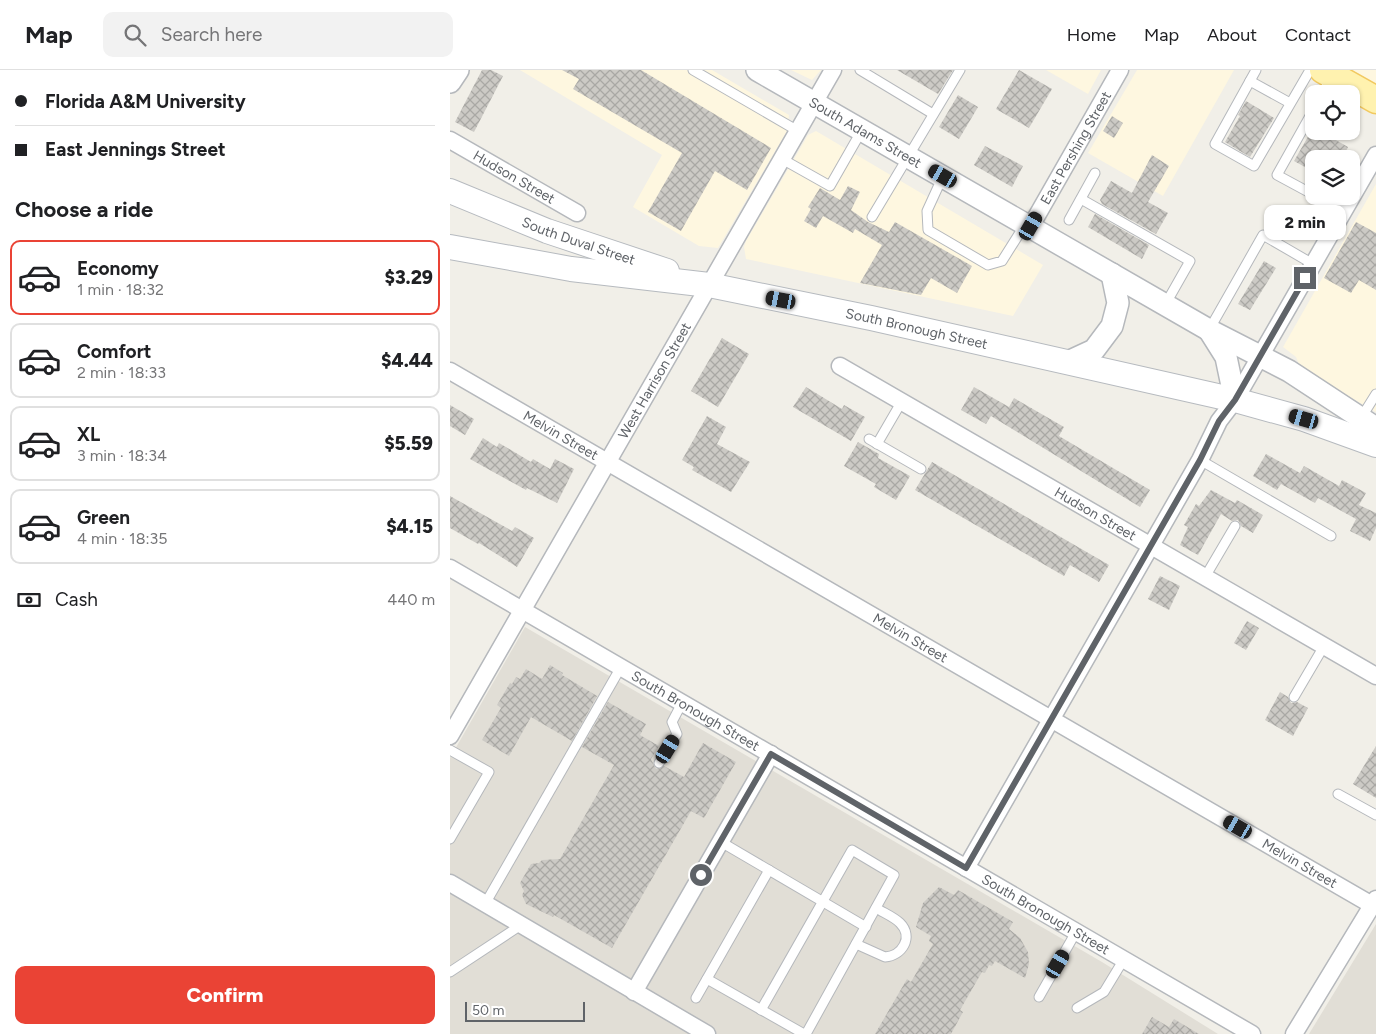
<!DOCTYPE html>
<meta charset="utf-8">
<style>
:root{--surface:#fff;--page:#f2f2f2;--text:#202124;--muted:#757577;--line:#e0e0e0;--accent:#ea4335}
body{margin:0;font-family:Figtree,sans-serif;background:var(--page);color:var(--text);height:100vh;display:flex;flex-direction:column;font-size:19px;white-space:nowrap}
*{box-sizing:border-box;margin:0}
p{font-size:16px;color:var(--muted)}
.icon{flex:none;width:28px;height:28px;fill:none;stroke:currentColor;stroke-width:2;stroke-linecap:round;stroke-linejoin:round}
.map{position:relative;flex:1;overflow:hidden}
.details{display:flex;flex-direction:column;background:var(--surface);width:450px}
.details>*{flex:none}
.top-card{display:grid;align-content:center;height:110px;padding:0 15px;background:var(--surface)}
.buttons{position:absolute;left:855px;top:15px;display:grid;gap:10px}
.buttons a{display:grid;place-items:center;width:55px;height:55px;border-radius:10px;background:var(--surface);box-shadow:0 1px 4px #0004;font-size:25px}
.scale{position:absolute;left:15px;bottom:12px;width:120px;box-sizing:border-box;padding-left:5px;border:2px solid #5f6368;border-top:0;font-size:14px;line-height:18px;white-space:nowrap;color:#5f6368;-webkit-text-stroke:4px #fff;paint-order:stroke}
.end{position:absolute;width:22px;height:22px;margin:-11px;border:6px solid #5f6368;background:#fff;box-shadow:0 0 0 2px #fff}
.from{border-radius:50%}
.bubble{position:absolute;height:35px;border-radius:10px;background:var(--surface);box-shadow:0 1px 4px #0004;font-size:16px;font-weight:800;line-height:35px;text-align:center}
.car{position:absolute;width:15px;height:30px;margin:-15px -8px;border-radius:6px;box-shadow:0 0 4px 1px #0007;background:linear-gradient(#222 24%,#8ab4d8 0 40%,#222 0 76%,#8ab4d8 0 86%,#222 0)}
.top-card b{display:flex;align-items:center;gap:18px;height:48px;font-size:19px}
.top-card b+b{border-top:1px solid var(--line)}
.top-card i{width:12px;height:12px;background:var(--text)}
ul{padding:0;list-style:none}
li{display:flex;align-items:center;gap:15px;height:75px;margin:0 10px 8px;padding:0 5px;border:2px solid var(--line);border-radius:10px}
li div{flex:1}
li b{display:block;font-size:19px}
li em{font-style:normal;font-weight:800}
li.selected{border-color:var(--accent)}
li>.icon{width:45px;height:45px;stroke-width:1.5}
h2{padding:0 15px;font-size:22px;line-height:60px}
.pay{display:flex;align-items:center;gap:12px;height:55px;padding:0 15px;font-size:19px}
.pay p{margin-inline-start:auto}
.action{display:flex;gap:10px;margin-top:auto;padding:10px 15px}
.action a{flex:1;height:58px;border-radius:10px;background:var(--accent);color:#fff;font-size:20px;font-weight:800;line-height:58px;text-align:center}
header{display:flex;align-items:center;gap:30px;box-sizing:border-box;height:70px;padding:0 25px;background:var(--surface);border-bottom:1px solid var(--line)}
header strong{font-size:24px}
nav{display:flex;gap:28px;margin-inline-start:auto;font-size:18px}
.search{width:350px;height:45px;background:var(--page);display:flex;align-items:center;gap:12px;box-sizing:border-box;padding:0 18px;border-radius:10px;color:var(--muted);font-size:19px}
main{display:flex;flex:1;min-height:0}
.map>svg:first-child{display:block}
.commercial{fill:#fef7e0}
.education{fill:#e1ded6}
.building{fill:url(#building-cross-hatch)}
.lines{fill:none;stroke-linecap:round;stroke-linejoin:round}
.service-casing{stroke:#b5b8bc;stroke-width:11}
.minor-casing{stroke:#b5b8bc;stroke-width:19}
.tertiary-casing{stroke:#b5b8bc;stroke-width:24}
.secondary-casing{stroke:#b6babf;stroke-width:26}
.primary-casing{stroke:#f2c960;stroke-width:29}
.service{stroke:#fff;stroke-width:9}
.minor{stroke:#fff;stroke-width:16}
.tertiary{stroke:#fff;stroke-width:21}
.secondary{stroke:#fff;stroke-width:24}
.primary{stroke:#fff2af;stroke-width:26}
.route{stroke:#5f6368;stroke-width:6}
.labels{text-anchor:middle;stroke-width:4;stroke-linejoin:round;paint-order:stroke}
.street-label{font-size:14px;fill:#5f6368;stroke:#fff}
</style>
<header>
<strong>Map</strong>
<div class="search"><svg class="icon" aria-label="search" viewBox="0 0 24 24"><circle cx="10" cy="10" r="6"/><path d="M15 15l6 6"/></svg>Search here</div>
<nav><a>Home</a><a>Map</a><a>About</a><a>Contact</a></nav>
</header>
<main>
<section class="details">
<div class="top-card">
<b><i class="from"></i>Florida A&amp;M University</b>
<b><i></i>East Jennings Street</b>
</div>
<h2>Choose a ride</h2>
<ul>
<li class="selected"><svg class="icon" aria-label="car" viewBox="0 0 24 24"><path d="M5 17H2v-5l4-1 3-4h7l3 4 3 1v5h-3M9 17h6M6 11h13"/><circle cx="7" cy="17" r="2"/><circle cx="17" cy="17" r="2"/></svg><div><b>Economy</b><p>1 min · 18:32</p></div><em>$3.29</em></li>
<li><svg class="icon" aria-label="car" viewBox="0 0 24 24"><path d="M5 17H2v-5l4-1 3-4h7l3 4 3 1v5h-3M9 17h6M6 11h13"/><circle cx="7" cy="17" r="2"/><circle cx="17" cy="17" r="2"/></svg><div><b>Comfort</b><p>2 min · 18:33</p></div><em>$4.44</em></li>
<li><svg class="icon" aria-label="car" viewBox="0 0 24 24"><path d="M5 17H2v-5l4-1 3-4h7l3 4 3 1v5h-3M9 17h6M6 11h13"/><circle cx="7" cy="17" r="2"/><circle cx="17" cy="17" r="2"/></svg><div><b>XL</b><p>3 min · 18:34</p></div><em>$5.59</em></li>
<li><svg class="icon" aria-label="car" viewBox="0 0 24 24"><path d="M5 17H2v-5l4-1 3-4h7l3 4 3 1v5h-3M9 17h6M6 11h13"/><circle cx="7" cy="17" r="2"/><circle cx="17" cy="17" r="2"/></svg><div><b>Green</b><p>4 min · 18:35</p></div><em>$4.15</em></li>
</ul>
<div class="pay"><svg class="icon" aria-label="cash" viewBox="0 0 24 24"><path d="M3 7h18v10H3z"/><circle cx="12" cy="12" r="2"/></svg>Cash<p>440 m</p></div>
<div class="action"><a>Confirm</a></div>
</section>
<div class="map">
<svg width="926" height="964" viewBox="0 0 926 964">
<defs>
<pattern id="building-cross-hatch" width="8" height="8" patternUnits="userSpaceOnUse" patternTransform="scale(1.25)"><rect width="8" height="8" fill="#cccac5"/><path d="M0 0l8 8M0 8l8-8" fill="none" stroke="#a9a8a4"/></pattern>
</defs>
<rect width="100%" height="100%" fill="#f1efe8"/>
<g class="commercial">
<polygon points="70,0 262,0 339,45 337,61 268,178 249,176 183,137 212,85"/>
<polygon points="341,0 371,0 362,10"/>
<polygon points="596,0 651,0 638,24"/>
<polygon points="687,0 784,0 713,126 638,83"/>
<polygon points="902,0 926,0 926,14"/>
<polygon points="366,61 593,195 563,246 296,189 294,177 296,171 358,65"/>
<polygon points="926,114 926,342 851,299 846,287 833,277"/>
</g>
<g class="education">
<polygon points="75,557 652,892 768,964 0,964 0,688"/>
<polygon points="926,854 926,964 859,964"/>
</g>
<g class="building">
<polygon points="32,0 41,0 53,6 24,62 5,52"/>
<polygon points="112,0 191,0 321,78 297,120 265,101 231,161 198,142 232,83 123,19 129,9"/>
<polygon points="447,0 503,0 488,24"/>
<polygon points="569,0 602,19 579,58 546,39"/>
<polygon points="508,25 528,37 509,69 489,57"/>
<polygon points="796,31 824,48 800,87 775,72 790,46 788,45"/>
<polygon points="662,46 673,53 664,68 653,61"/>
<polygon points="863,58 864,61 870,61 898,77 892,89 864,89 864,102 844,91"/>
<polygon points="535,76 573,96 562,117 524,95"/>
<polygon points="702,85 719,96 698,132 718,143 706,164 652,134 650,130 661,111 682,123"/>
<polygon points="398,116 410,122 401,140 418,152 439,162 445,152 522,196 507,223 481,208 471,225 410,213 432,175 405,159 403,163 373,146 366,158 354,151 361,139 358,137 370,118 390,130"/>
<polygon points="645,144 699,175 692,189 638,157"/>
<polygon points="906,152 926,163 926,220 909,210 901,223 874,208"/>
<polygon points="814,191 826,198 800,240 788,234"/>
<polygon points="272,268 299,284 268,337 241,321"/>
<polygon points="356,317 392,339 394,335 415,347 401,371 343,337"/>
<polygon points="524,317 559,337 564,328 614,357 609,366 700,420 690,437 541,346 536,354 511,340"/>
<polygon points="0,335 24,349 15,365 0,356"/>
<polygon points="257,346 276,357 267,374 300,392 281,422 242,400 244,397 232,390"/>
<polygon points="33,368 47,377 49,373 81,392 83,389 100,399 105,389 124,399 107,433 77,418 76,420 20,389"/>
<polygon points="408,372 429,384 428,388 460,406 446,430 424,417 426,414 394,396"/>
<polygon points="816,384 850,403 854,396 889,416 892,410 916,423 909,435 926,443 926,458 920,471 900,461 906,449 868,428 865,433 831,414 827,420 803,406"/>
<polygon points="482,392 659,495 649,512 620,495 614,506 465,420"/>
<polygon points="761,420 785,433 787,430 813,445 803,463 791,456 788,450 782,451 771,444 748,485 730,475 738,457 734,455 746,434 749,436"/>
<polygon points="0,426 62,461 65,457 84,468 67,497 29,473 28,474 0,458"/>
<polygon points="710,506 730,516 719,540 698,529"/>
<polygon points="797,551 809,558 796,580 784,573"/>
<polygon points="100,595 113,603 112,605 147,626 122,671 81,647 59,686 32,670 51,638 47,635 60,613 62,614 66,607 70,609 76,599 92,609"/>
<polygon points="830,622 838,627 841,633 847,632 858,638 843,666 815,650"/>
<polygon points="158,632 196,654 190,665 209,676 201,689 206,699 214,696 234,707 253,673 286,692 254,748 241,741 162,878 104,845 103,847 76,834 72,825 74,821 70,813 81,794 89,793 92,790 110,789 164,695 132,677"/>
<polygon points="926,676 926,728 903,714"/>
<polygon points="489,817 504,825 508,820 563,852 559,859 570,868 578,882 579,894 575,908 545,891 542,896 539,895 535,903 532,902 510,940 513,942 501,964 425,964 457,909 461,912 483,874 479,871 481,866 466,857 473,833"/>
<polygon points="702,947 719,957 724,949 749,964 692,964"/>
</g>
<g class="lines">
<defs>
<g id="service">
<polyline points="243,0 348,61"/>
<polyline points="410,0 483,44"/>
<polyline points="806,0 765,74 804,96 860,0"/>
<polyline points="800,11 840,33"/>
<polyline points="872,24 881,8"/>
<polyline points="864,39 827,105 864,125"/>
<polyline points="332,89 380,116 412,60"/>
<polyline points="493,106 477,141 478,160 538,195 552,191 576,153"/>
<polyline points="865,126 893,142"/>
<polyline points="631,129 740,191 715,235"/>
<polyline points="422,147 510,0"/>
<polyline points="619,150 645,103"/>
<polyline points="759,260 813,165 863,194"/>
<polyline points="911,348 926,324"/>
<polyline points="419,369 471,399"/>
<polyline points="427,374 452,331"/>
<polyline points="750,390 881,466"/>
<polyline points="755,507 785,456"/>
<polyline points="844,627 874,576"/>
<polyline points="0,680 39,702 0,769"/>
<polyline points="209,693 227,664 222,652 232,633"/>
<polyline points="888,724 926,745"/>
<polyline points="271,772 416,857"/>
<polyline points="35,834 171,597"/>
<path d="M 406,874 L 435,887 C 452,886 464,867 450,853 C 444,847 434,843 426,838"/>
<polyline points="0,902 71,855"/>
<polyline points="257,909 354,964"/>
<polyline points="589,927 626,862"/>
<polyline points="246,928 319,800"/>
<polyline points="627,938 654,922 674,889"/>
<polyline points="311,940 402,780 444,805 356,964"/>
</g>
<g id="minor">
<path id="s1" d="M 0,70 L 127,143"/>
<path id="s2" d="M 581,156 L 670,0"/>
<path id="s3" d="M 390,296 L 926,606"/>
<path id="s4" d="M 0,301 L 922,835"/>
<path id="s5" d="M 0,498 L 802,964"/>
<path id="s6" d="M 0,666 L 383,0"/>
<polyline points="516,798 750,390 769,351 785,330 926,85"/>
<polyline points="0,813 257,964"/>
<polyline points="184,922 321,684"/>
<polyline points="844,964 926,829"/>
</g>
<g id="tertiary">
<path id="s7" d="M 307,0 L 759,260 L 839,301 L 926,358"/>
<polyline points="0,12 8,0"/>
<polyline points="759,260 776,287 785,330"/>
<polyline points="618,292 644,280 662,256 668,233 662,204"/>
</g>
<g id="secondary">
<path id="s8" d="M 0,121 L 97,161 L 217,201"/>
<path id="s9" d="M 0,177 L 121,199 L 259,215 L 421,248 L 785,330 L 854,349 L 926,375"/>
</g>
<polyline id="primary" points="873,0 926,30"/>
</defs>
<use href="#service" class="service-casing"/>
<use href="#minor" class="minor-casing"/>
<use href="#tertiary" class="tertiary-casing"/>
<use href="#secondary" class="secondary-casing"/>
<use href="#primary" class="primary-casing"/>
<use href="#service" class="service"/>
<use href="#minor" class="minor"/>
<use href="#tertiary" class="tertiary"/>
<use href="#secondary" class="secondary"/>
<use href="#primary" class="primary"/>
</g>
<g class="lines">
<polyline class="route" points="251,805 321,684 516,798 750,390 769,351 785,330 855,208"/>
</g>
<g class="labels">
<g class="street-label">
<text dy="5" stroke="none"><textPath href="#s7" startOffset="125">South Adams Street</textPath></text>
<text dy="5" stroke="none"><textPath href="#s2" startOffset="90">East Pershing Street</textPath></text>
<text dy="5" stroke="none"><textPath href="#s1" startOffset="74">Hudson Street</textPath></text>
<text dy="5" stroke="none"><textPath href="#s8" startOffset="138">South Duval Street</textPath></text>
<text dy="5" stroke="none"><textPath href="#s9" startOffset="474">South Bronough Street</textPath></text>
<text dy="5" stroke="none"><textPath href="#s6" startOffset="410">West Harrison Street</textPath></text>
<text dy="5" stroke="none"><textPath href="#s4" startOffset="128">Melvin Street</textPath></text>
<text dy="5" stroke="none"><textPath href="#s3" startOffset="295">Hudson Street</textPath></text>
<text dy="5" stroke="none"><textPath href="#s4" startOffset="532">Melvin Street</textPath></text>
<text dy="5" stroke="none"><textPath href="#s5" startOffset="284">South Bronough Street</textPath></text>
<text dy="5" stroke="none"><textPath href="#s4" startOffset="982">Melvin Street</textPath></text>
<text dy="5" stroke="none"><textPath href="#s5" startOffset="689">South Bronough Street</textPath></text>
</g>
</g>
</svg>
<div class="buttons">
<a><svg class="icon" aria-label="locate" viewBox="0 0 24 24"><circle cx="12" cy="12" r="6"/><path d="M12 2v4M12 18v4M2 12h4M18 12h4"/></svg></a>
<a><svg class="icon" aria-label="layers" viewBox="0 0 24 24"><path d="M12 4l9 5-9 5-9-5zM3 14l9 5 9-5"/></svg></a>
</div>
<div class="scale">50 m</div>
<i class="end from" style="left:251px;top:805px"></i>
<i class="end" style="left:855px;top:208px"></i>
<div class="bubble" style="left:814px;top:135px;width:82px">2 min</div>
<i class="car" style="left:493px;top:106px;rotate:300deg"></i>
<i class="car" style="left:581px;top:156px;rotate:30deg"></i>
<i class="car" style="left:331px;top:230px;rotate:281deg"></i>
<i class="car" style="left:854px;top:349px;rotate:286deg"></i>
<i class="car" style="left:218px;top:679px;rotate:31deg"></i>
<i class="car" style="left:788px;top:757px;rotate:300deg"></i>
<i class="car" style="left:608px;top:894px;rotate:30deg"></i>
</div>
</main>
